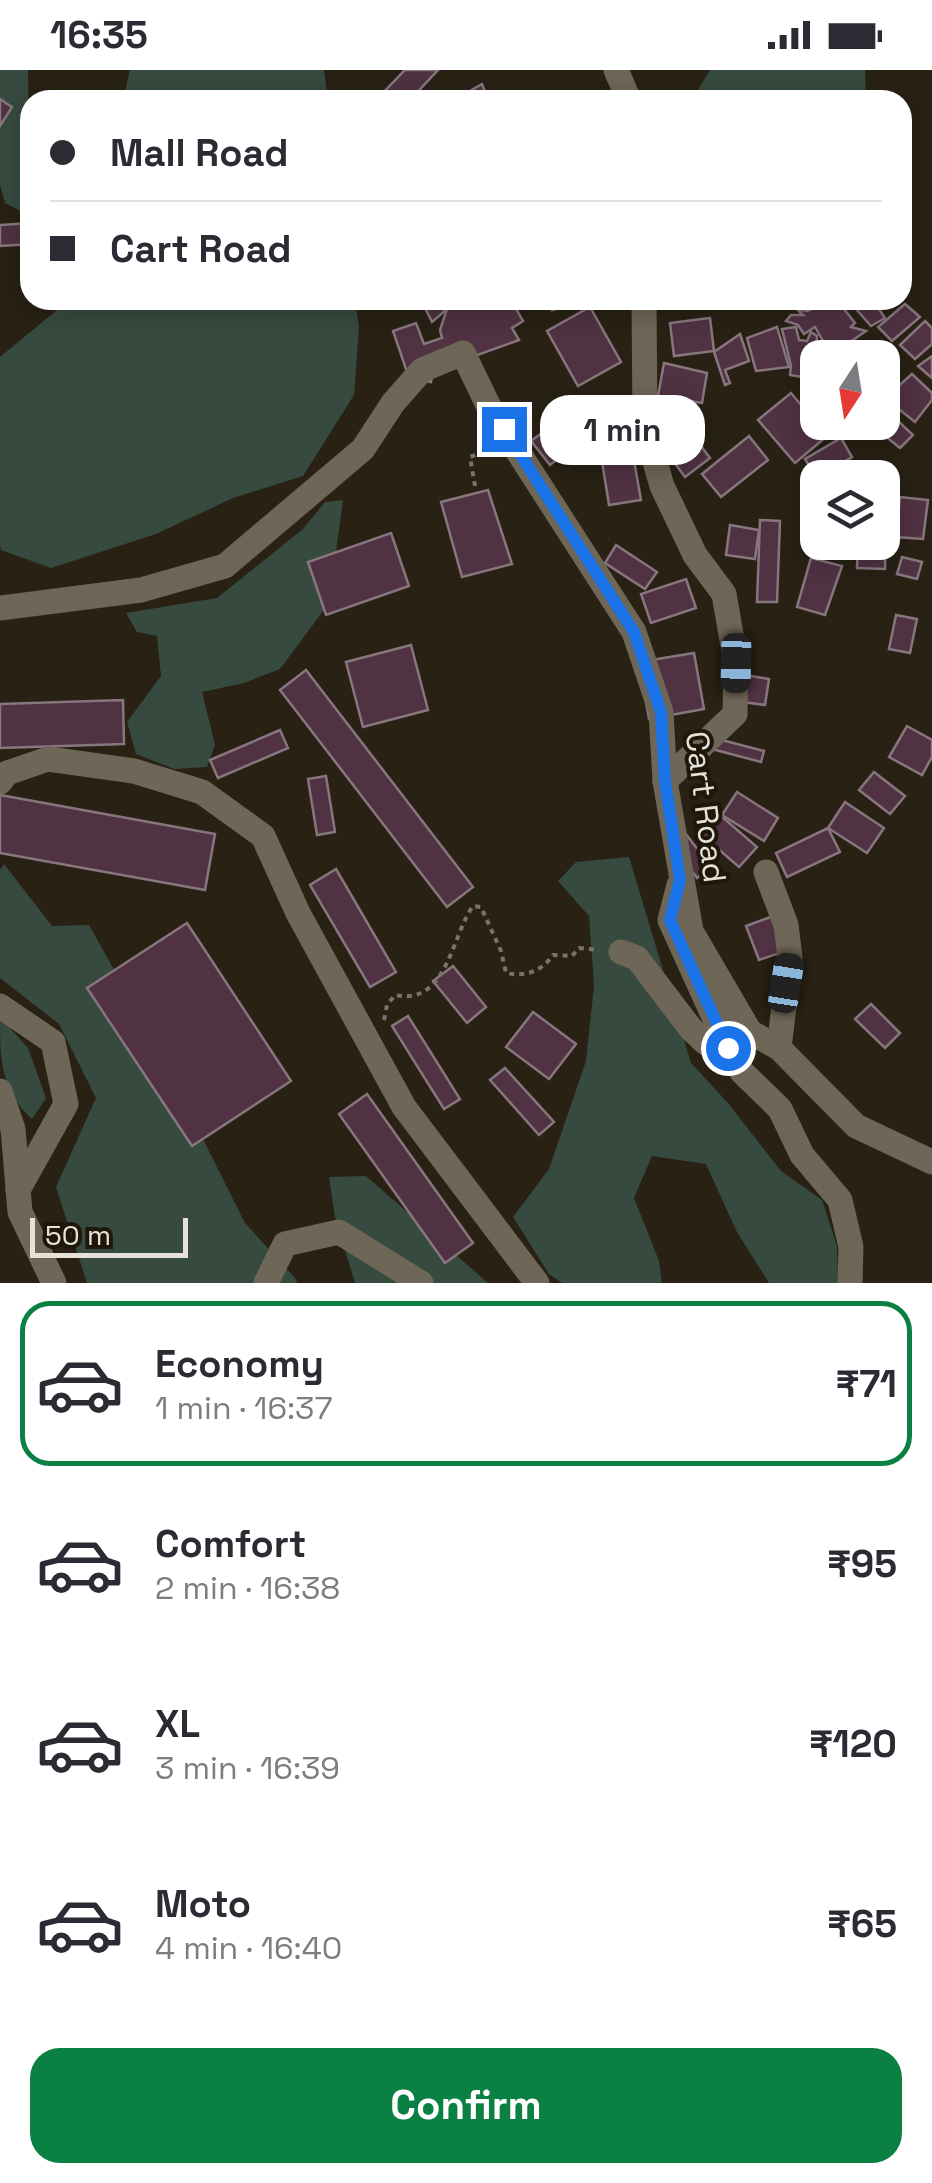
<!DOCTYPE html>
<meta charset="utf-8">
<style>
:root{--surface:#fff;--page:#f7f7f7;--text:#2b2b33;--muted:#7c7c81;--line:#e1e1e2;--accent:#0b8043}
body{margin:0;font-family:"Space Grotesk",sans-serif;background:var(--page);color:var(--text);height:100vh;display:flex;flex-direction:column;font-size:38px;white-space:nowrap}
*{box-sizing:border-box;margin:0}
p{font-size:32px;color:var(--muted)}
.icon{flex:none;width:55px;height:55px;fill:none;stroke:currentColor;stroke-width:2;stroke-linecap:round;stroke-linejoin:round}
.map{position:relative;height:1213px;overflow:hidden}
.side{display:flex;flex-direction:column;background:var(--surface);flex:1}
.side>*{flex:none}
.hud{position:absolute;left:20px;top:20px;width:892px;height:220px;border-radius:30px;box-shadow:0 5px 25px #0003;display:grid;align-content:center;height:220px;padding:0 30px;background:var(--surface)}
.needle{width:65px;rotate:192deg}
.controls{position:absolute;left:800px;top:270px;display:grid;gap:20px}
.controls a{display:grid;place-items:center;width:100px;height:100px;border-radius:20px;background:var(--surface);box-shadow:0 5px 25px #0003;font-size:50px}
.scale{position:absolute;left:30px;bottom:25px;width:158px;box-sizing:border-box;padding-left:10px;border:5px solid #e6e2d9;border-top:0;font-size:28px;line-height:35px;white-space:nowrap;color:#e6e2d9;-webkit-text-stroke:8px #1e170a;paint-order:stroke}
.end{position:absolute;width:45px;height:45px;margin:-22px;border:12px solid #1a73e8;background:#fff;box-shadow:0 0 0 5px #fff}
.from{border-radius:50%}
.bubble{position:absolute;height:70px;border-radius:30px;background:var(--surface);box-shadow:0 5px 25px #0003;font-size:32px;font-weight:700;line-height:70px;text-align:center}
.car{position:absolute;width:30px;height:60px;margin:-30px -15px;border-radius:12px;box-shadow:0 0 8px 2px #0007;background:linear-gradient(#222 24%,#8ab4d8 0 40%,#222 0 76%,#8ab4d8 0 86%,#222 0)}
.hud b{display:flex;align-items:center;gap:35px;height:95px;font-size:38px}
.hud b+b{border-top:2px solid var(--line)}
.hud i{width:25px;height:25px;background:var(--text)}
ul{padding:18px 0 0;list-style:none}
li{display:flex;align-items:center;gap:30px;height:165px;margin:0 20px 15px;padding:0 10px;border:5px solid transparent;border-radius:30px}
li div{flex:1}
li b{display:block;font-size:38px}
li em{font-style:normal;font-weight:700}
li.selected{border-color:var(--accent)}
li>.icon{width:90px;height:90px;stroke-width:1.5}
.button{display:flex;gap:20px;margin-top:auto;padding:20px 30px}
.button a{flex:1;height:115px;border-radius:30px;background:var(--accent);color:#fff;font-size:40px;font-weight:700;line-height:115px;text-align:center}
.status{display:flex;justify-content:space-between;align-items:center;height:70px;padding:0 50px;background:var(--surface);direction:ltr}
.status svg{height:28px;fill:currentColor}
.map>svg:first-child{display:block}
.green{fill:#374a3f}
.building{fill:#503242;stroke:#87767e;stroke-width:2.5}
.lines{fill:none;stroke-linecap:round;stroke-linejoin:round}
.path{stroke:#797368;stroke-width:4;stroke-dasharray:5 5;stroke-linecap:butt}
.street{stroke:#6e6657;stroke-width:25}
.secondary{stroke:#6e6657;stroke-width:25}
.route{stroke:#1a73e8;stroke-width:12}
.labels{text-anchor:middle;stroke-width:8;stroke-linejoin:round;paint-order:stroke}
.street-label{font-size:32px;fill:#e6e2d9;stroke:#1e170a}
</style>
<div class="status"><b>16:35</b><svg viewBox="0 0 49 12"><path d="M0 12V9h3v3zM5 12V6h3v6zM10 12V3h3v9zM15 12V0h3v12zM26 1h20v11H26zM47 4h2v5h-2z"/></svg></div>
<div class="map">
<svg width="932" height="1213" viewBox="0 0 932 1213">
<rect width="100%" height="100%" fill="#282114"/>
<g class="green">
<polygon points="0,0 28,0 30,146 5,133 0,115"/>
<polygon points="130,0 324,0 328,30 123,30"/>
<polygon points="710,0 865,0 866,30 692,30"/>
<polygon points="69,230 355,230 359,257 354,325 303,406 233,428 156,464 51,498 1,480 0,475 0,287"/>
<polygon points="343,430 329,533 280,599 244,613 202,622 215,675 207,697 174,699 136,684 127,652 161,606 157,566 137,562 126,543 217,528 303,459 325,432"/>
<polygon points="629,787 691,993 728,1033 781,1101 822,1130 837,1176 838,1213 769,1213 737,1162 706,1094 652,1086 634,1128 659,1191 662,1213 562,1213 549,1204 513,1147 549,1099 586,991 594,916 589,846 558,811 576,792"/>
<polygon points="4,794 52,856 89,855 154,971 245,1153 296,1209 297,1213 87,1213 56,1117 96,1028 59,954 0,908 0,800"/>
<path d="M 0,947 L 28,978 L 46,1028 L 32,1049 C 0,1020 0,988 0,947 Z"/>
<polygon points="366,1106 488,1213 355,1213 335,1147 329,1107"/>
</g>
<g class="building">
<polygon points="405,0 438,0 410,30 376,30"/>
<polygon points="482,14 488,30 470,30 468,22"/>
<polygon points="0,29 12,37 0,56"/>
<polygon points="30,153 30,174 0,176 0,155"/>
<polygon points="421,230 511,230 523,251 512,258 519,270 433,301 431,312 409,308 393,261 416,253 424,274 442,268 440,260 447,239 432,252"/>
<polygon points="549,230 593,230 552,240"/>
<polygon points="848,230 873,230 885,248 871,256"/>
<polygon points="824,231 840,234 855,253 851,257 866,261 831,285 815,257 804,264 798,255 786,251 791,245 803,245 797,239 807,241 823,235"/>
<polygon points="905,234 920,247 892,271 878,257"/>
<polygon points="590,237 621,292 578,316 547,261"/>
<polygon points="710,248 714,281 674,286 670,253"/>
<polygon points="925,251 932,258 932,274 915,289 900,275"/>
<polygon points="777,257 789,297 756,301 747,268"/>
<polygon points="796,257 799,270 807,271 811,262 817,266 814,309 790,305 791,296 782,259"/>
<polygon points="740,264 749,291 725,300 730,313 725,315 714,282"/>
<polygon points="932,286 932,308 918,296"/>
<polygon points="664,293 707,303 702,333 658,326"/>
<polygon points="912,304 932,323 932,330 915,352 885,328"/>
<polygon points="791,323 827,366 795,393 758,350"/>
<polygon points="602,331 613,367 589,375 577,339"/>
<polygon points="882,336 913,365 900,378 868,352 882,352"/>
<polygon points="679,347 710,388 685,407 654,365"/>
<polygon points="550,357 569,380 550,395 531,371"/>
<polygon points="749,366 768,390 721,427 702,404"/>
<polygon points="841,368 852,387 816,408 805,389"/>
<polygon points="631,374 641,430 609,435 600,379"/>
<polygon points="818,413 818,472 823,472 815,474 802,416"/>
<polygon points="488,420 512,494 462,507 441,432"/>
<polygon points="900,427 928,430 923,469 896,467"/>
<polygon points="882,438 887,438 885,499 857,498 858,472 882,472"/>
<polygon points="760,450 780,451 777,532 757,532"/>
<polygon points="730,455 759,460 755,489 726,485"/>
<polygon points="391,463 409,516 326,545 308,492"/>
<polygon points="616,475 657,502 645,519 605,493"/>
<polygon points="902,487 922,492 917,509 897,504"/>
<polygon points="811,488 842,496 825,545 797,537"/>
<polygon points="686,509 696,538 651,553 641,524"/>
<polygon points="896,545 917,549 910,583 889,579"/>
<polygon points="411,575 428,640 363,657 346,592"/>
<polygon points="694,583 704,639 649,649 639,592"/>
<polygon points="306,600 473,817 447,837 280,620"/>
<polygon points="745,605 769,609 765,635 742,632"/>
<polygon points="123,630 124,674 0,678 0,634"/>
<polygon points="907,656 932,670 932,687 922,705 889,687"/>
<polygon points="280,660 288,678 218,708 210,690"/>
<polygon points="714,668 764,681 761,692 712,679"/>
<polygon points="874,702 905,726 890,744 859,720"/>
<polygon points="326,706 335,762 317,765 308,709"/>
<polygon points="737,722 778,748 764,771 722,745"/>
<polygon points="0,725 215,764 205,820 0,783"/>
<polygon points="845,732 884,758 867,783 828,758"/>
<polygon points="720,745 757,777 739,797 702,765"/>
<polygon points="828,758 840,782 787,807 776,783"/>
<polygon points="682,759 711,797 697,808 668,770"/>
<polygon points="336,799 396,902 370,917 310,815"/>
<polygon points="784,842 797,877 759,890 746,856"/>
<polygon points="187,853 291,1011 192,1076 87,918"/>
<polygon points="453,896 486,937 467,953 433,911"/>
<polygon points="871,934 900,963 885,978 855,949"/>
<polygon points="533,942 576,974 549,1009 506,977"/>
<polygon points="408,946 460,1029 444,1039 392,956"/>
<polygon points="505,998 554,1052 539,1065 490,1010"/>
<polygon points="367,1024 473,1173 445,1193 339,1044"/>
</g>
<g class="lines">
<g class="path">
<polyline points="475,416 470,387 490,379"/>
<path d="M 384,950 L 387,935 L 395,925 C 447,936 451,867 473,836 L 481,837 L 501,881 L 506,903 C 525,907 541,902 553,885 L 572,886 L 579,878 L 599,880"/>
</g>
<g class="street">
<polyline points="0,712 7,703 48,689 134,701 202,722 263,766 298,843 404,1037 537,1213"/>
<polyline points="766,802 786,855 790,887 779,978"/>
<polyline points="621,882 637,888 691,959 706,973 736,992"/>
<polyline points="0,936 53,972 66,1034 18,1120"/>
<polyline points="266,1213 285,1174 339,1162 421,1213"/>
</g>
<g class="secondary">
<polyline points="616,0 629,30"/>
<polyline points="644,230 645,357 662,416 695,485 724,524 736,593 735,644 665,711"/>
<polyline points="0,538 141,520 225,496 363,379 393,333 422,300 463,283 488,335 634,562 661,642 665,711 691,861 750,962 779,978 856,1056 932,1092"/>
<polyline points="679,815 670,850 728,978 742,1002 780,1039 802,1085 840,1130 851,1177 850,1213"/>
<polyline points="0,1021 13,1059 20,1142 54,1213"/>
</g>
</g>
<g class="lines">
<polyline class="route" points="504,359 634,562 661,642 665,711 680,810 670,850 728,978"/>
</g>
<g class="labels">
<g class="street-label">
<text transform="translate(706 737) rotate(83)" y="11">Cart Road</text>
</g>
</g>
</svg>
<div class="controls">
<a><svg class="needle" viewBox="-14 -14 28 28"><path d="M0-13l5 13h-10z" fill="#e53935"/><path d="M0 13l5-13h-10z" fill="#7c7c81"/></svg></a>
<a><svg class="icon" aria-label="layers" viewBox="0 0 24 24"><path d="M12 4l9 5-9 5-9-5zM3 14l9 5 9-5"/></svg></a>
</div>
<div class="scale">50 m</div>
<i class="end from" style="left:728px;top:978px"></i>
<i class="end" style="left:504px;top:359px"></i>
<div class="bubble" style="left:540px;top:325px;width:165px">1 min</div>
<i class="car" style="left:736px;top:593px;rotate:181deg"></i>
<i class="car" style="left:786px;top:913px;rotate:9deg"></i>
<div class="hud">
<b><i class="from"></i>Mall Road</b>
<b><i></i>Cart Road</b>
</div>
</div>
<section class="side">
<ul>
<li class="selected"><svg class="icon" aria-label="car" viewBox="0 0 24 24"><path d="M5 17H2v-5l4-1 3-4h7l3 4 3 1v5h-3M9 17h6M6 11h13"/><circle cx="7" cy="17" r="2"/><circle cx="17" cy="17" r="2"/></svg><div><b>Economy</b><p>1 min · 16:37</p></div><em>₹71</em></li>
<li><svg class="icon" aria-label="car" viewBox="0 0 24 24"><path d="M5 17H2v-5l4-1 3-4h7l3 4 3 1v5h-3M9 17h6M6 11h13"/><circle cx="7" cy="17" r="2"/><circle cx="17" cy="17" r="2"/></svg><div><b>Comfort</b><p>2 min · 16:38</p></div><em>₹95</em></li>
<li><svg class="icon" aria-label="car" viewBox="0 0 24 24"><path d="M5 17H2v-5l4-1 3-4h7l3 4 3 1v5h-3M9 17h6M6 11h13"/><circle cx="7" cy="17" r="2"/><circle cx="17" cy="17" r="2"/></svg><div><b>XL</b><p>3 min · 16:39</p></div><em>₹120</em></li>
<li><svg class="icon" aria-label="car" viewBox="0 0 24 24"><path d="M5 17H2v-5l4-1 3-4h7l3 4 3 1v5h-3M9 17h6M6 11h13"/><circle cx="7" cy="17" r="2"/><circle cx="17" cy="17" r="2"/></svg><div><b>Moto</b><p>4 min · 16:40</p></div><em>₹65</em></li>
</ul>
<div class="button"><a>Confirm</a></div>
</section>
